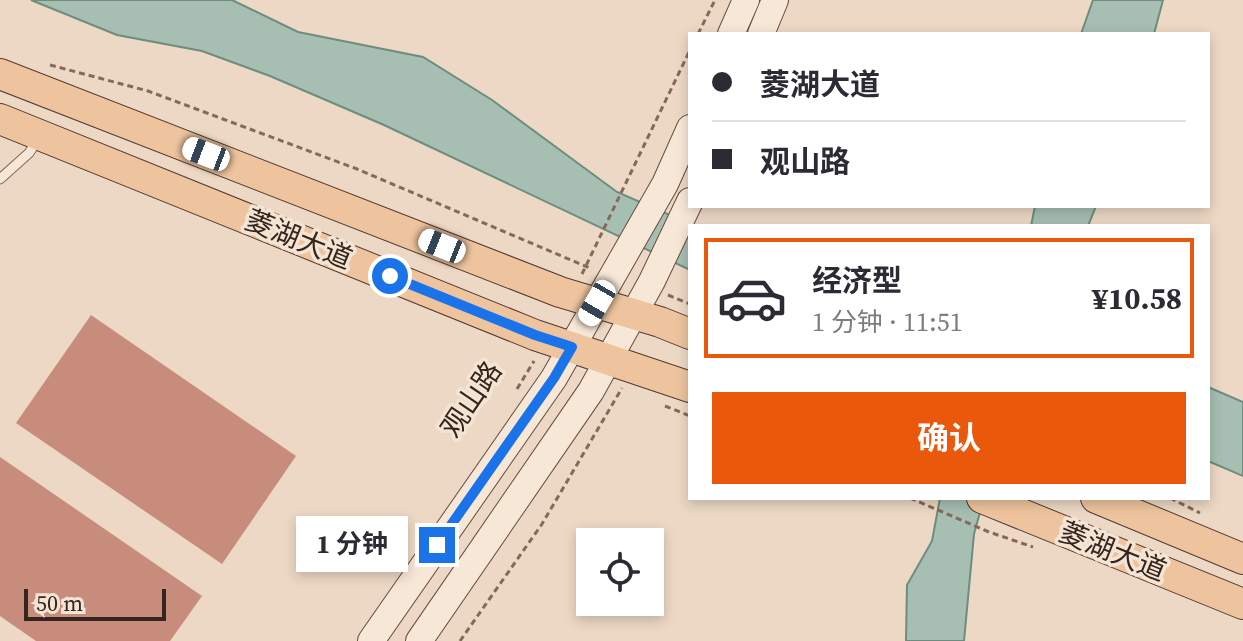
<!DOCTYPE html>
<html lang="zh">
<meta charset="utf-8">
<style>
:root{--surface:#fff;--page:#f2f2f3;--text:#2b2b33;--muted:#7c7c81;--line:#e1e1e2;--accent:#ea580c}
body{margin:0;font-family:"Source Serif 4","Noto Sans SC",serif;background:var(--page);color:var(--text);height:100vh;display:flex;flex-direction:column;font-size:30px;white-space:nowrap}
*{box-sizing:border-box;margin:0}
p{font-size:26px;color:var(--muted)}
.icon{flex:none;width:44px;height:44px;fill:none;stroke:currentColor;stroke-width:2;stroke-linecap:round;stroke-linejoin:round}
.map{position:relative;flex:1;overflow:hidden}
.panel{position:absolute;left:688px;top:224px;width:522px;height:276px;display:flex;flex-direction:column;background:var(--surface);border-radius:0px;box-shadow:0 4px 12px #0003}
.panel>*{flex:none}
.hud{position:absolute;left:688px;top:32px;width:522px;height:176px;border-radius:0px;box-shadow:0 4px 12px #0003;display:grid;align-content:center;height:176px;padding:0 24px;background:var(--surface)}
.fabs{position:absolute;left:576px;top:528px;display:grid;gap:16px}
.fabs a{display:grid;place-items:center;width:88px;height:88px;border-radius:0px;background:var(--surface);box-shadow:0 4px 12px #0003;font-size:40px}
.scale{position:absolute;left:24px;bottom:20px;width:142px;box-sizing:border-box;padding-left:8px;border:4px solid #36251f;border-top:0;font-size:22px;line-height:28px;white-space:nowrap;color:#36251f;-webkit-text-stroke:6px #f3e4d3;paint-order:stroke}
.end{position:absolute;width:36px;height:36px;margin:-18px;border:10px solid #1a73e8;background:#fff;box-shadow:0 0 0 4px #fff}
.from{border-radius:50%}
.bubble{position:absolute;height:56px;border-radius:0px;background:var(--surface);box-shadow:0 4px 12px #0003;font-size:26px;font-weight:700;line-height:56px;text-align:center}
.car{position:absolute;width:24px;height:48px;margin:-24px -12px;border-radius:10px;box-shadow:0 0 6px 2px #0007;background:linear-gradient(#fff 24%,#345 0 40%,#fff 0 76%,#345 0 86%,#fff 0)}
.hud b{display:flex;align-items:center;gap:28px;height:76px;font-size:30px}
.hud b+b{border-top:2px solid var(--line)}
.hud i{width:20px;height:20px;background:var(--text)}
ul{padding:14px 0 0;list-style:none}
li{display:flex;align-items:center;gap:24px;height:120px;margin:0 16px 12px;padding:0 8px;border:4px solid transparent;border-radius:0px}
li div{flex:1}
li b{display:block;font-size:30px}
li em{font-style:normal;font-weight:700}
li.selected{border-color:var(--accent)}
li>.icon{width:72px;height:72px;stroke-width:1.5}
.cta{display:flex;gap:16px;margin-top:auto;padding:16px 24px}
.cta a{flex:1;height:92px;border-radius:0px;background:var(--accent);color:#fff;font-size:32px;font-weight:700;line-height:92px;text-align:center}
.map>svg:first-child{display:block}
.water{fill:#a6bfb2;stroke:#6d8d7e;stroke-width:2}
.building{fill:#c88c7c}
.lines{fill:none;stroke-linecap:round;stroke-linejoin:round}
.service-casing{stroke:#85695b;stroke-width:11}
.secondary-casing{stroke:#674b3f;stroke-width:28}
.primary-casing{stroke:#53392f;stroke-width:32}
.path{stroke:#85695b;stroke-width:3;stroke-dasharray:6 4;stroke-linecap:butt}
.service{stroke:#f7e7d7;stroke-width:9}
.secondary{stroke:#f7e7d7;stroke-width:26}
.primary{stroke:#edc49e;stroke-width:30}
.route{stroke:#1a73e8;stroke-width:10}
.labels{text-anchor:middle;stroke-width:7;stroke-linejoin:round;paint-order:stroke}
.street-label{font-size:28px;fill:#36251f;stroke:#f3e4d3}
</style>
<div class="map">
<svg width="1243" height="641" viewBox="0 0 1243 641">
<rect width="100%" height="100%" fill="#ecd8c4"/>
<g class="water">
<polygon points="31,0 232,0 298,32 423,57 492,100 617,192 695,226 690,226 690,270 384,125 270,76 202,51 117,35"/>
<polygon points="1093,0 1163,0 1154,34 1081,34"/>
<polygon points="1035,206 1096,206 1088,226 1031,226"/>
<polygon points="1208,387 1243,402 1243,476 1208,461"/>
<polygon points="940,498 984,498 974,534 964,641 906,641 907,585 932,541"/>
</g>
<g class="building">
<polygon points="91,315 296,456 222,564 16,423"/>
<polygon points="0,457 202,596 170,641 36,641 0,616"/>
</g>
<g class="lines">
<defs>
<polyline id="service" points="0,179 29,153 39,138"/>
<g id="secondary">
<polyline points="731,34 746,0"/>
<polyline points="761,34 775,0"/>
<polyline points="371,641 554,378 665,184 690,128"/>
<polyline points="419,641 591,391 652,281 690,201"/>
</g>
<g id="primary">
<polyline points="0,74 560,292 660,322 690,334"/>
<polyline points="0,119 535,335 690,387"/>
<polyline points="982,498 1243,604"/>
<polyline points="1096,498 1243,559"/>
</g>
</defs>
<use href="#service" class="service-casing"/>
<use href="#secondary" class="secondary-casing"/>
<use href="#primary" class="primary-casing"/>
<g class="path">
<polyline points="698,34 715,0"/>
<polyline points="50,65 148,91 357,169 592,269"/>
<polyline points="582,274 690,50"/>
<polyline points="668,295 690,304"/>
<polyline points="517,389 534,361"/>
<polyline points="665,406 690,416"/>
<polyline points="910,498 989,532 1033,547"/>
<polyline points="1170,498 1200,513"/>
<polyline points="460,641 542,524 622,388"/>
</g>
<use href="#service" class="service"/>
<use href="#secondary" class="secondary"/>
<use href="#primary" class="primary"/>
</g>
<g class="lines">
<polyline class="route" points="390,276 535,335 572,347 554,378 437,545"/>
</g>
<g class="labels">
<g class="street-label">
<text transform="translate(299 239) rotate(22)" y="10">菱湖大道</text>
<text transform="translate(471 399) rotate(-56)" y="10">观山路</text>
<text transform="translate(1113 551) rotate(22)" y="10">菱湖大道</text>
</g>
</g>
</svg>
<div class="fabs">
<a><svg class="icon" aria-label="locate" viewBox="0 0 24 24"><circle cx="12" cy="12" r="6"/><path d="M12 2v4M12 18v4M2 12h4M18 12h4"/></svg></a>
</div>
<div class="scale">50 m</div>
<i class="end from" style="left:390px;top:276px"></i>
<i class="end" style="left:437px;top:545px"></i>
<div class="bubble" style="left:296px;top:516px;width:112px">1 分钟</div>
<i class="car" style="left:206px;top:154px;rotate:291deg"></i>
<i class="car" style="left:442px;top:246px;rotate:292deg"></i>
<i class="car" style="left:597px;top:303px;rotate:210deg"></i>
<div class="hud">
<b><i class="from"></i>菱湖大道</b>
<b><i></i>观山路</b>
</div>
<section class="panel">
<ul>
<li class="selected"><svg class="icon" aria-label="car" viewBox="0 0 24 24"><path d="M5 17H2v-5l4-1 3-4h7l3 4 3 1v5h-3M9 17h6M6 11h13"/><circle cx="7" cy="17" r="2"/><circle cx="17" cy="17" r="2"/></svg><div><b>经济型</b><p>1 分钟 · 11:51</p></div><em>¥10.58</em></li>
</ul>
<div class="cta"><a>确认</a></div>
</section>
</div>
